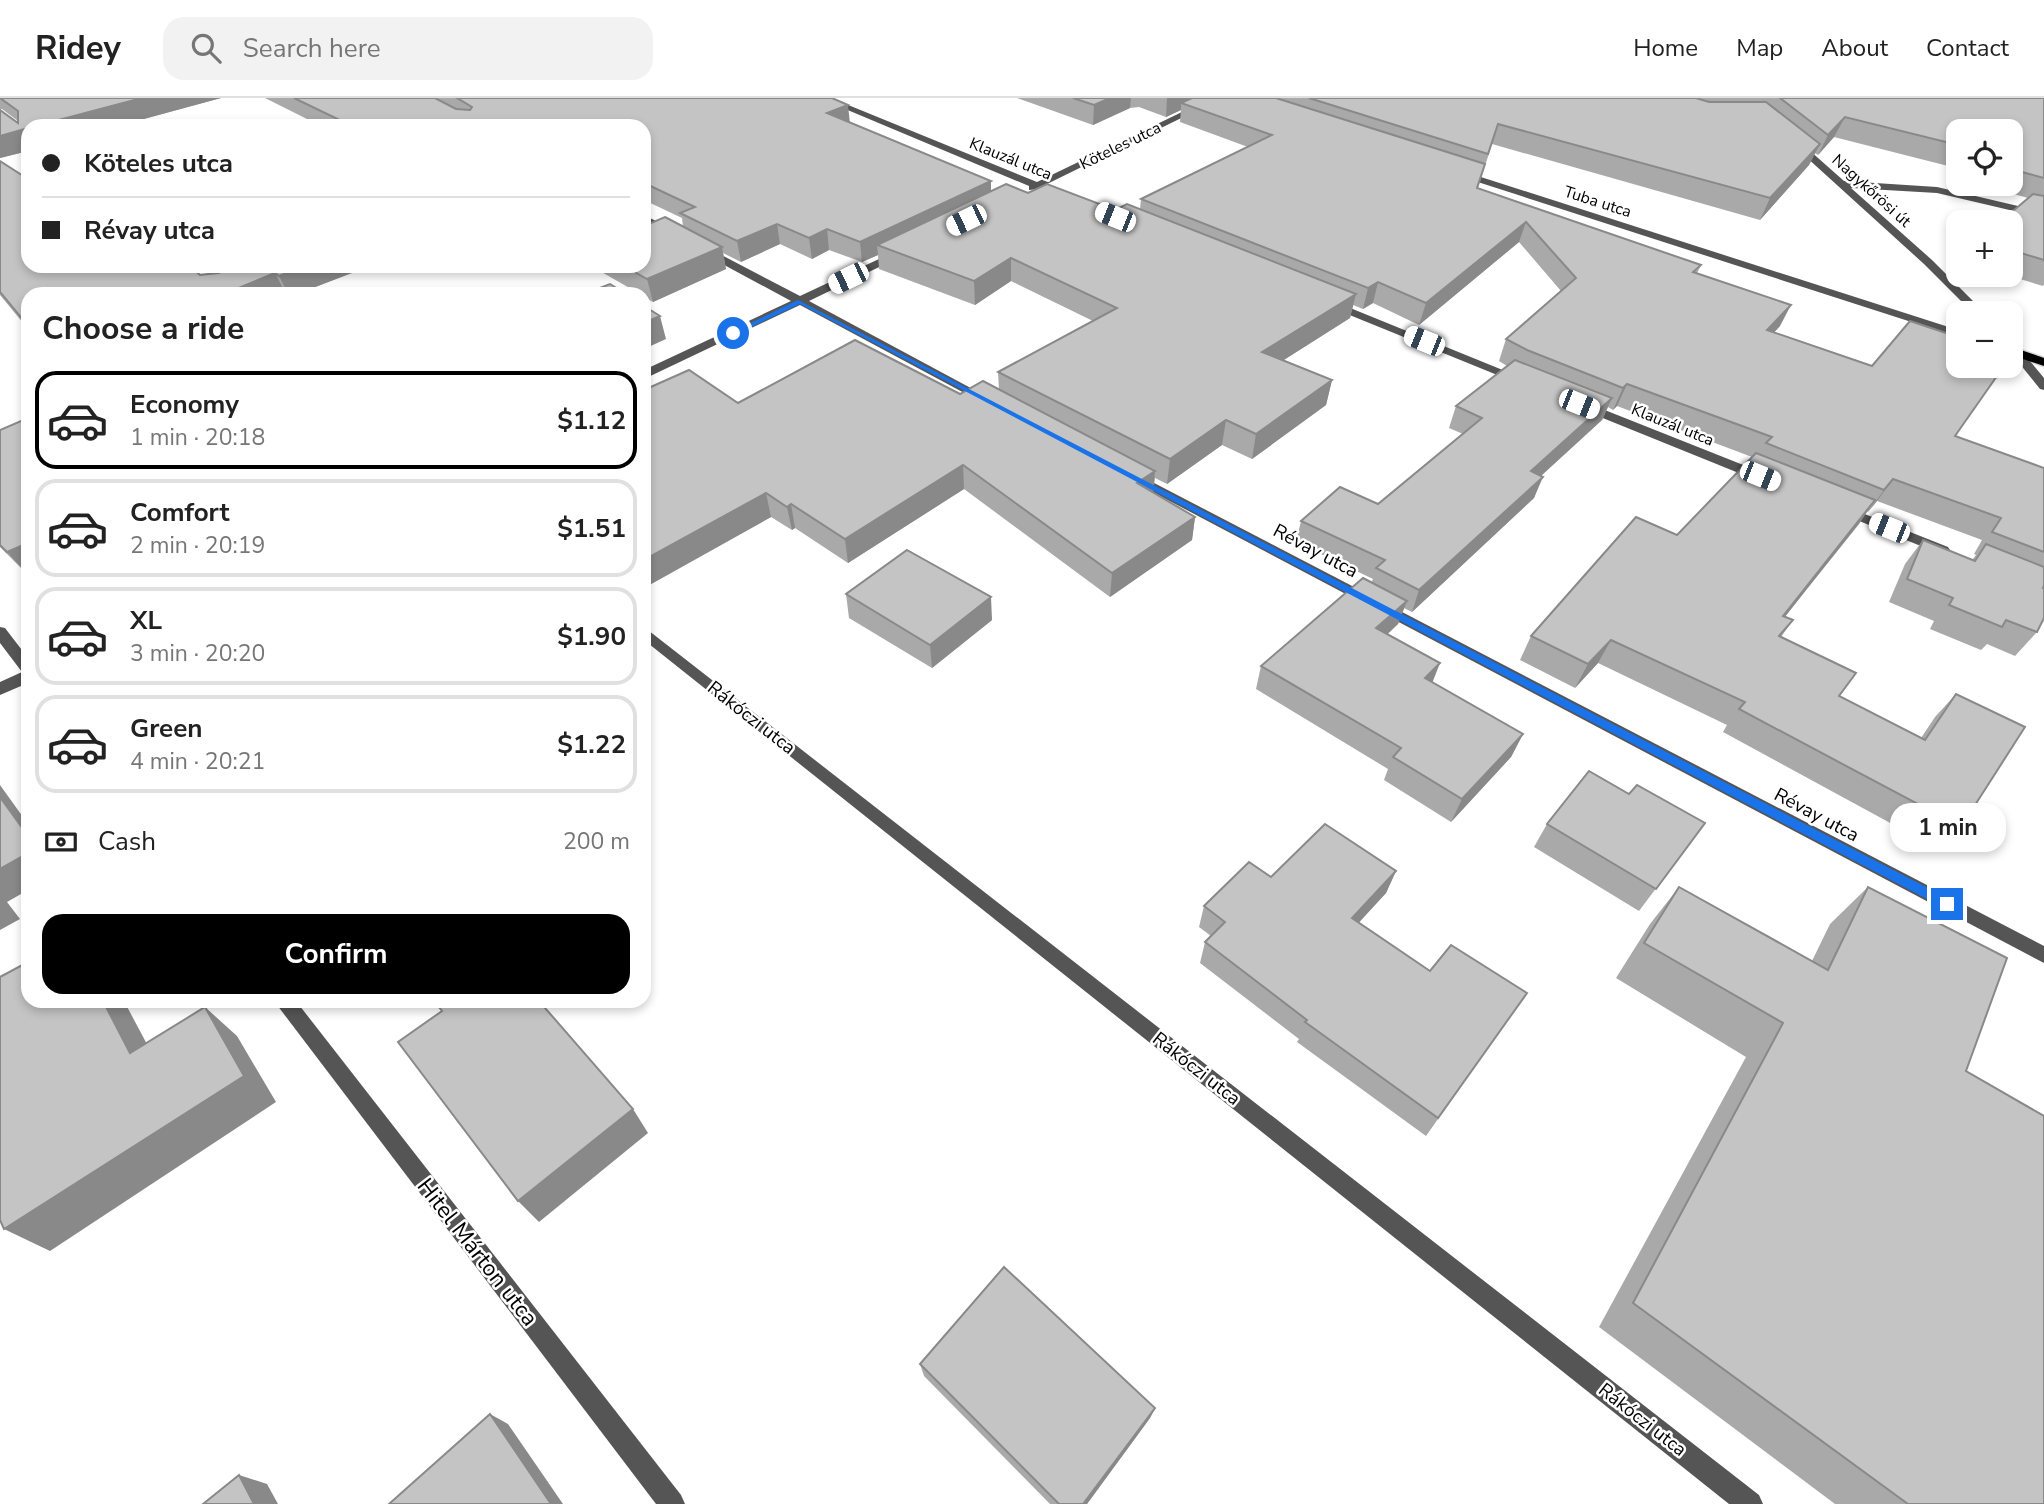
<!DOCTYPE html>
<meta charset="utf-8">
<style>
:root{--surface:#fff;--page:#f2f2f2;--text:#222;--muted:#767676;--line:#e0e0e0;--accent:#000}
body{margin:0;font-family:"Nunito Sans",sans-serif;background:var(--page);color:var(--text);height:100vh;display:flex;flex-direction:column;font-size:26px;white-space:nowrap}
*{box-sizing:border-box;margin:0}
p{font-size:23px;color:var(--muted)}
.icon{flex:none;width:38px;height:38px;fill:none;stroke:currentColor;stroke-width:2;stroke-linecap:round;stroke-linejoin:round}
.map{position:relative;flex:1;overflow:hidden}
.sheet{position:absolute;left:21px;top:189px;width:630px;height:721px;display:flex;flex-direction:column;background:var(--surface);border-radius:21px;box-shadow:0 4px 10px #0003}
.sheet>*{flex:none}
.top-card{position:absolute;left:21px;top:21px;width:630px;height:154px;border-radius:21px;box-shadow:0 4px 10px #0003;display:grid;align-content:center;height:154px;padding:0 21px;background:var(--surface)}
.controls{position:absolute;left:1946px;top:21px;display:grid;gap:14px}
.controls a{display:grid;place-items:center;width:77px;height:77px;border-radius:14px;background:var(--surface);box-shadow:0 4px 10px #0003;font-size:35px}
.end{position:absolute;width:32px;height:32px;margin:-16px;border:9px solid #1a73e8;background:#fff;box-shadow:0 0 0 4px #fff}
.from{border-radius:50%}
.bubble{position:absolute;height:49px;border-radius:21px;background:var(--surface);box-shadow:0 4px 10px #0003;font-size:23px;font-weight:700;line-height:49px;text-align:center}
.car{position:absolute;width:21px;height:42px;margin:-21px -10px;border-radius:9px;box-shadow:0 0 5px 2px #0007;background:linear-gradient(#fff 24%,#345 0 40%,#fff 0 76%,#345 0 86%,#fff 0)}
.top-card b{display:flex;align-items:center;gap:24px;height:66px;font-size:26px}
.top-card b+b{border-top:2px solid var(--line)}
.top-card i{width:18px;height:18px;background:var(--text)}
ul{padding:0;list-style:none}
li{display:flex;align-items:center;gap:21px;height:98px;margin:0 14px 10px;padding:0 7px;border:4px solid var(--line);border-radius:21px}
li div{flex:1}
li b{display:block;font-size:26px}
li em{font-style:normal;font-weight:700}
li.active{border-color:var(--accent)}
li>.icon{width:63px;height:63px;stroke-width:1.5}
h2{padding:0 21px;font-size:32px;line-height:84px}
.pay{display:flex;align-items:center;gap:18px;height:77px;padding:0 21px;font-size:26px}
.pay p{margin-inline-start:auto}
.cta{display:flex;gap:14px;margin-top:auto;padding:14px 21px}
.cta a{flex:1;height:80px;border-radius:21px;background:var(--accent);color:#fff;font-size:28px;font-weight:700;line-height:80px;text-align:center}
header{display:flex;align-items:center;gap:42px;box-sizing:border-box;height:98px;padding:0 35px;background:var(--surface);border-bottom:2px solid var(--line)}
header strong{font-size:33px}
nav{display:flex;gap:38px;margin-inline-start:auto;font-size:24px}
.search{width:490px;height:63px;background:var(--page);display:flex;align-items:center;gap:18px;box-sizing:border-box;padding:0 24px;border-radius:21px;color:var(--muted);font-size:26px}
.map>svg:first-child{display:block}
.lines{fill:none;stroke-linecap:round;stroke-linejoin:round}
.major-casing{stroke:#dbdbdb;stroke-width:3}
.minor{fill:#555;fill-rule:evenodd}
.major{fill:#000;fill-rule:evenodd}
.wall{fill:#a9a9a9}
.shaded-wall{fill:#898989}
.building{fill:#c4c4c4;stroke:#898989;stroke-width:2}
.route{fill:#1a73e8}
.labels{text-anchor:middle;stroke-width:5;stroke-linejoin:round;paint-order:stroke}
.far-street-label{font-size:16px;fill:#000;stroke:#fff}
.street-label{font-size:19px;fill:#000;stroke:#fff}
.near-street-label{font-size:23px;fill:#000;stroke:#fff}
</style>
<header>
<strong>Ridey</strong>
<div class="search"><svg class="icon" aria-label="search" viewBox="0 0 24 24"><circle cx="10" cy="10" r="6"/><path d="M15 15l6 6"/></svg>Search here</div>
<nav><a>Home</a><a>Map</a><a>About</a><a>Contact</a></nav>
</header>
<div class="map">
<svg width="2044" height="1406" viewBox="0 0 2044 1406">
<rect width="100%" height="100%" fill="#fff"/>
<g class="lines">
<defs>
<polygon id="major" points="2018,251 2044,260 2044,268 2014,258 2012,255"/>
</defs>
<use href="#major" class="major-casing"/>
<g class="minor">
<polygon points="819,0 831,0 1037,84 1211,0 1222,0 1045,87 1067,96 1067,100 1063,101 1038,91 1029,92 1029,88"/>
<polygon points="1794,44 1800,44 1844,83 1937,89 2044,114 2044,120 1937,95 1851,90 1932,162 1985,215 1973,215 1924,166 1794,48"/>
<polygon points="1459,72 1958,232 1958,239 1456,77 1454,75"/>
<polygon points="644,117 676,133 677,135 668,137 644,124"/>
<polygon points="702,151 710,151 800,198 896,153 904,153 904,157 809,203 993,302 983,305 800,207 644,281 644,272 791,203 702,155"/>
<polygon points="1325,203 1333,203 1527,282 1517,285 1325,207"/>
<polygon points="2011,245 2015,245 2044,280 2044,292 2040,291 2011,255"/>
<polygon points="1582,303 1766,376 1768,379 1766,382 1756,382 1578,310 1576,307"/>
<polygon points="1133,374 2044,848 2044,865 1128,381 1126,378"/>
<polygon points="1842,407 1948,449 1950,452 1943,457 1938,455 1837,414 1835,411"/>
<polygon points="0,529 5,530 28,560 28,585 0,597 0,584 22,574 0,545"/>
<polygon points="644,529 1759,1397 1763,1406 1729,1406 644,542"/>
<polygon points="274,903 296,903 681,1397 685,1406 656,1406"/>
</g>
<use href="#major" class="major"/>
</g>
<g class="wall">
<polygon points="0,0 221,0 118,28 28,28 28,53 0,60 0,12 18,25 18,23 2,11 0,11"/>
<polygon points="265,0 832,0 850,24 991,83 991,93 1028,95 1115,112 1140,111 1141,101 1248,49 1180,24 1181,12 1166,19 1139,9 1130,10 1093,27 1017,0 2044,0 2044,186 2043,188 2007,177 2011,177 2011,124 2028,100 1977,86 2011,86 2011,33 1958,33 1958,80 1951,78 1956,70 1834,39 1818,57 1815,55 1809,67 1760,122 1492,46 1478,90 1701,167 1697,175 1780,228 1774,234 1955,338 2044,370 2044,487 2043,490 2037,534 2015,558 1987,546 1981,552 1930,531 1934,523 1889,504 1905,466 1923,442 1972,462 1976,457 1974,456 1982,442 1877,403 1868,414 1867,413 1785,519 1793,522 1781,539 1839,598 1921,640 1935,619 1956,596 1961,729 1938,751 1723,634 1727,627 1598,565 1575,590 1520,562 1531,538 1677,437 1752,359 1617,308 1613,312 1608,309 1602,322 1541,378 1534,400 1412,514 1404,510 1398,526 1387,536 1433,585 1523,636 1511,659 1451,724 1384,682 1388,671 1256,591 1261,568 1371,485 1373,481 1296,444 1301,423 1378,406 1463,336 1449,330 1456,308 1507,268 1499,263 1506,241 1561,193 1519,144 1419,227 1373,205 1363,211 1353,207 1350,220 1282,263 1332,282 1326,307 1252,361 1222,347 1167,386 1155,380 1153,395 1195,419 1192,442 1110,499 964,391 848,465 795,430 792,432 771,419 644,490 644,292 738,305 960,296 999,292 998,274 1093,223 1011,183 975,207 879,171 878,157 862,164 829,152 812,161 780,146 741,164 723,155 726,171 653,204 644,199 644,196 640,196 598,172 597,168 644,168 683,129 682,120 644,102 644,28 321,28"/>
<polygon points="0,63 28,168 200,177 207,176 198,168 370,168 297,196 28,196 28,231 0,197"/>
<polygon points="0,332 28,477 0,449"/>
<polygon points="846,496 992,522 932,570 849,520"/>
<polygon points="1629,696 1705,725 1639,813 1534,749 1547,726"/>
<polygon points="1396,773 1386,795 1358,825 1430,873 1527,895 1426,1038 1297,944 1299,941 1200,865 1205,844 1211,838 1199,829 1204,808 1271,779"/>
<polygon points="1679,789 1812,863 1830,826 1868,789 1966,973 2044,1406 1835,1406 1599,1229 1746,959 1616,880 1650,826"/>
<polygon points="920,1266 1155,1310 1150,1320 1087,1406 1050,1406 924,1278"/>
</g>
<g class="shaded-wall">
<polygon points="142,0 221,0 118,28 36,28"/>
<polygon points="1110,0 1131,0 1130,10 1093,27 1094,7"/>
<polygon points="1167,0 1205,0 1181,5 1181,12 1166,19"/>
<polygon points="848,7 850,26 827,15"/>
<polygon points="1845,19 1834,39 1818,57 1828,37"/>
<polygon points="28,30 28,53 0,60 0,38"/>
<polygon points="1820,46 1809,67 1760,122 1770,100"/>
<polygon points="991,83 991,103 877,147 878,157 862,164 860,144"/>
<polygon points="1526,124 1519,144 1419,227 1426,205"/>
<polygon points="777,126 780,146 741,164 737,143"/>
<polygon points="827,131 829,152 812,161 809,140"/>
<polygon points="722,149 726,171 653,204 647,181"/>
<polygon points="1011,160 1011,183 975,207 974,183"/>
<polygon points="305,168 370,168 297,196 288,196 279,178"/>
<polygon points="275,175 286,196 224,196"/>
<polygon points="1378,184 1373,205 1363,211 1368,190"/>
<polygon points="1356,196 1350,220 1257,279 1262,254"/>
<polygon points="1791,207 1780,228 1756,254 1767,232"/>
<polygon points="660,218 666,241 644,251 644,225"/>
<polygon points="1332,282 1326,307 1252,361 1256,336"/>
<polygon points="1627,286 1617,308 1613,312 1623,290"/>
<polygon points="1612,300 1602,322 1522,395 1531,373"/>
<polygon points="1226,322 1222,347 1167,386 1170,361"/>
<polygon points="963,367 964,391 848,465 845,441"/>
<polygon points="1155,373 1153,396 1137,385"/>
<polygon points="1543,379 1534,400 1412,514 1419,492"/>
<polygon points="1893,381 1877,403 1868,414 1884,392"/>
<polygon points="766,395 771,419 644,490 644,462"/>
<polygon points="1875,402 1859,426 1767,541 1783,518"/>
<polygon points="791,406 795,430 792,432 787,409"/>
<polygon points="1195,419 1192,442 1110,499 1112,475"/>
<polygon points="28,445 28,477 7,454"/>
<polygon points="991,499 992,522 932,570 930,547"/>
<polygon points="1407,503 1398,526 1369,554 1376,530"/>
<polygon points="1611,542 1598,565 1575,590 1588,566"/>
<polygon points="1440,565 1431,588 1425,580"/>
<polygon points="1523,636 1511,659 1451,724 1462,701"/>
<polygon points="0,687 28,726 28,738 0,699"/>
<polygon points="28,755 28,792 7,804 20,821 0,832 0,771"/>
<polygon points="1396,773 1386,795 1343,842 1352,820"/>
<polygon points="103,903 124,903 166,982 130,955"/>
<polygon points="205,909 237,938 276,1004 50,1153 4,1131"/>
<polygon points="633,1011 648,1035 539,1124 518,1103"/>
<polygon points="1155,1310 1150,1320 1087,1406 1083,1406"/>
<polygon points="490,1316 508,1326 563,1406 551,1406"/>
<polygon points="239,1377 267,1386 278,1406 254,1406"/>
</g>
<g class="building">
<polygon points="0,0 142,0 36,28 28,28 28,30 0,38 0,12 18,25 18,13"/>
<polygon points="294,0 435,0 456,11 470,12 472,9 457,0 832,0 848,7 827,15 991,83 860,144 827,131 809,140 777,126 737,143 680,115 695,109 644,85 644,28 352,28"/>
<polygon points="1073,0 1110,0 1094,7"/>
<polygon points="1192,0 1276,0 1485,66 1477,90 1701,167 1693,174 1791,207 1767,232 1872,268 1910,223 1958,239 1958,268 2004,268 1955,338 2044,370 2044,454 1992,434 2001,420 1893,381 1884,392 1766,345 1772,339 1627,286 1623,290 1527,252 1506,241 1576,180 1526,124 1426,205 1378,184 1368,190 1141,101 1272,37 1181,5"/>
<polygon points="1309,0 1696,0 1709,4 1766,4 1820,46 1770,100 1498,26 1488,56"/>
<polygon points="1780,0 2044,0 2044,80 2011,71 2011,33 1958,33 1958,47 1845,19 1828,37"/>
<polygon points="0,63 28,81 28,168 190,168 200,177 218,175 210,168 305,168 279,178 275,175 224,196 28,196 28,228 0,194"/>
<polygon points="1006,86 1028,95 1047,86 1115,112 1127,106 1356,196 1262,254 1332,282 1256,336 1226,322 1170,361 998,274 1117,210 1011,160 974,183 877,147"/>
<polygon points="2033,96 2044,98 2044,162 2011,152 2011,144 2021,133 2011,130 2011,124 2000,124"/>
<polygon points="665,119 722,149 647,181 624,168 644,168 644,128"/>
<polygon points="610,186 626,196 584,196"/>
<polygon points="644,208 660,218 644,225"/>
<polygon points="855,242 960,296 983,283 1155,373 1137,385 1195,419 1112,475 963,367 845,441 791,406 787,409 766,395 644,462 644,306 646,306 644,304 644,292 689,272 738,305"/>
<polygon points="1515,262 1612,300 1531,373 1543,379 1419,492 1376,470 1385,462 1301,423 1340,389 1378,406 1482,320 1456,308"/>
<polygon points="28,320 28,445 7,454 0,447 0,332"/>
<polygon points="1756,355 1875,402 1783,518 1793,522 1779,538 1856,575 1839,598 1925,642 1956,596 2025,629 1961,729 1739,611 1745,604 1611,542 1588,566 1531,538 1636,419 1677,437"/>
<polygon points="1923,442 1975,463 1986,446 2044,469 2044,487 2043,490 2044,490 2044,520 2037,534 2006,522 2002,529 1949,507 1953,500 1907,481"/>
<polygon points="907,452 991,499 930,547 846,496"/>
<polygon points="1363,480 1407,503 1376,530 1440,565 1425,580 1523,636 1462,701 1393,659 1401,650 1261,568"/>
<polygon points="1589,673 1629,696 1637,687 1705,725 1656,791 1547,726"/>
<polygon points="0,699 28,738 28,755 0,771"/>
<polygon points="1325,726 1396,773 1352,820 1430,873 1451,847 1527,895 1438,1020 1305,924 1307,922 1205,844 1225,824 1204,808 1249,764 1271,779"/>
<polygon points="1679,789 1828,872 1868,789 2007,860 1966,973 2044,1018 2044,1406 1908,1406 1633,1205 1783,925 1644,845"/>
<polygon points="28,864 28,903 103,903 130,955 205,909 244,978 4,1131 0,1122 0,879"/>
<polygon points="434,903 539,903 633,1011 518,1103 398,944 442,913"/>
<polygon points="1004,1169 1155,1310 1083,1406 1059,1406 920,1266"/>
<polygon points="490,1316 551,1406 389,1406"/>
<polygon points="239,1377 254,1406 203,1406"/>
</g>
<polygon class="route" points="798,202 1951,802 1951,809 1942,809 800,206 736,236 730,235"/>
<g class="labels">
<g class="far-street-label">
<text transform="translate(1120 47) rotate(-26)" y="6">Köteles utca</text>
<text transform="translate(1011 60) rotate(22)" y="6">Klauzál utca</text>
<text transform="translate(1872 92) rotate(42)" y="6">Nagykőrösi út</text>
<text transform="translate(1598 103) rotate(18)" y="6">Tuba utca</text>
<text transform="translate(1673 326) rotate(22)" y="6">Klauzál utca</text>
</g>
<g class="street-label">
<text transform="translate(1316 452) rotate(28)" y="7">Révay utca</text>
<text transform="translate(752 619) rotate(38)" y="7">Rákóczi utca</text>
<text transform="translate(1817 716) rotate(28)" y="7">Révay utca</text>
<text transform="translate(1197 970) rotate(38)" y="7">Rákóczi utca</text>
<text transform="translate(1643 1321) rotate(38)" y="7">Rákóczi utca</text>
</g>
<g class="near-street-label">
<text transform="translate(478 1154) rotate(52)" y="8">Hitel Márton utca</text>
</g>
</g>
</svg>
<div class="controls">
<a><svg class="icon" aria-label="locate" viewBox="0 0 24 24"><circle cx="12" cy="12" r="6"/><path d="M12 2v4M12 18v4M2 12h4M18 12h4"/></svg></a>
<a>+</a>
<a>−</a>
</div>
<i class="end from" style="left:733px;top:235px"></i>
<i class="end" style="left:1947px;top:806px"></i>
<div class="bubble" style="left:1890px;top:705px;width:116px">1 min</div>
<i class="car" style="left:1115px;top:119px;rotate:292deg"></i>
<i class="car" style="left:966px;top:122px;rotate:244deg"></i>
<i class="car" style="left:848px;top:180px;rotate:244deg"></i>
<i class="car" style="left:1424px;top:243px;rotate:292deg"></i>
<i class="car" style="left:1579px;top:306px;rotate:112deg"></i>
<i class="car" style="left:1760px;top:378px;rotate:112deg"></i>
<i class="car" style="left:1889px;top:430px;rotate:292deg"></i>
<div class="top-card">
<b><i class="from"></i>Köteles utca</b>
<b><i></i>Révay utca</b>
</div>
<section class="sheet">
<h2>Choose a ride</h2>
<ul>
<li class="active"><svg class="icon" aria-label="car" viewBox="0 0 24 24"><path d="M5 17H2v-5l4-1 3-4h7l3 4 3 1v5h-3M9 17h6M6 11h13"/><circle cx="7" cy="17" r="2"/><circle cx="17" cy="17" r="2"/></svg><div><b>Economy</b><p>1 min · 20:18</p></div><em>$1.12</em></li>
<li><svg class="icon" aria-label="car" viewBox="0 0 24 24"><path d="M5 17H2v-5l4-1 3-4h7l3 4 3 1v5h-3M9 17h6M6 11h13"/><circle cx="7" cy="17" r="2"/><circle cx="17" cy="17" r="2"/></svg><div><b>Comfort</b><p>2 min · 20:19</p></div><em>$1.51</em></li>
<li><svg class="icon" aria-label="car" viewBox="0 0 24 24"><path d="M5 17H2v-5l4-1 3-4h7l3 4 3 1v5h-3M9 17h6M6 11h13"/><circle cx="7" cy="17" r="2"/><circle cx="17" cy="17" r="2"/></svg><div><b>XL</b><p>3 min · 20:20</p></div><em>$1.90</em></li>
<li><svg class="icon" aria-label="car" viewBox="0 0 24 24"><path d="M5 17H2v-5l4-1 3-4h7l3 4 3 1v5h-3M9 17h6M6 11h13"/><circle cx="7" cy="17" r="2"/><circle cx="17" cy="17" r="2"/></svg><div><b>Green</b><p>4 min · 20:21</p></div><em>$1.22</em></li>
</ul>
<div class="pay"><svg class="icon" aria-label="cash" viewBox="0 0 24 24"><path d="M3 7h18v10H3z"/><circle cx="12" cy="12" r="2"/></svg>Cash<p>200 m</p></div>
<div class="cta"><a>Confirm</a></div>
</section>
</div>
